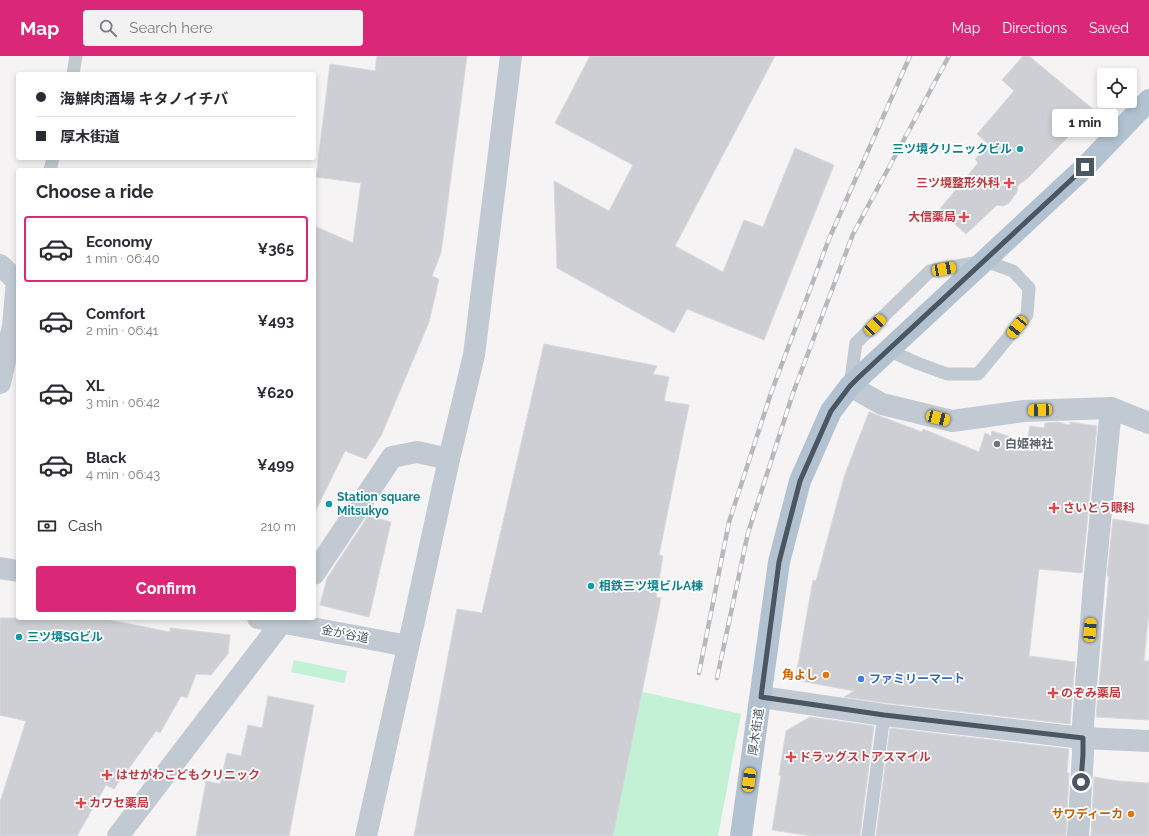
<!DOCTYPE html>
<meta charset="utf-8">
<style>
:root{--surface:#fff;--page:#f2f2f3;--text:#2b2b33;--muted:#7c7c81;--line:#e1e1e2;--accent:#db2777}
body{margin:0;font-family:Raleway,"Noto Sans JP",sans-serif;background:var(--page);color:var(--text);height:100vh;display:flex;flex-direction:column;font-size:15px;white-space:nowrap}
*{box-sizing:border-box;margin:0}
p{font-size:13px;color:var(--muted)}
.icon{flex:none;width:22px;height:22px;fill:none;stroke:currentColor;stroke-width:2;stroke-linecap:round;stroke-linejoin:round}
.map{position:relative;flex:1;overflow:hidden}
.details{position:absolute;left:16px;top:112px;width:300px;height:452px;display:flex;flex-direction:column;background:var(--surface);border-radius:4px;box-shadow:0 2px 6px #0003}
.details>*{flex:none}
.banner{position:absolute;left:16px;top:16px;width:300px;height:88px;border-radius:4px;box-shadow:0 2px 6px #0003;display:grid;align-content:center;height:88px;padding:0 20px;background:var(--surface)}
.fabs{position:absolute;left:1097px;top:12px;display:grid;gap:8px}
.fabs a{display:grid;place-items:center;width:40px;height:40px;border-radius:4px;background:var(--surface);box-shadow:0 2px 6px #0003;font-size:20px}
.end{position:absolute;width:18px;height:18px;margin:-9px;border:5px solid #4a5661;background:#fff;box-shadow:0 0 0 2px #fff}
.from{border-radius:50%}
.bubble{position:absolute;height:28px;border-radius:4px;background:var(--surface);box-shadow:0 2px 6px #0003;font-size:13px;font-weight:700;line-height:28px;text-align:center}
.car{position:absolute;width:12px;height:24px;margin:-12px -6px;border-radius:5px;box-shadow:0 0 3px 1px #0007;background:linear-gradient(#f5c518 24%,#345 0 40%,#f5c518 0 76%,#345 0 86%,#f5c518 0)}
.banner b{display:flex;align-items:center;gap:14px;height:38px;font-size:15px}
.banner b+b{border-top:1px solid var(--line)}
.banner i{width:10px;height:10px;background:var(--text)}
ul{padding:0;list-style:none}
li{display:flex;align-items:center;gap:12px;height:66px;margin:0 8px 6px;padding:0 12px;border:2px solid transparent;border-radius:4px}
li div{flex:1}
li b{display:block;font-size:15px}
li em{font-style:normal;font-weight:700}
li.active{border-color:var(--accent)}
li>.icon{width:36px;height:36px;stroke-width:1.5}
h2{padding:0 20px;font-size:18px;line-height:48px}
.pay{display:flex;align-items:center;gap:10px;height:44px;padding:0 20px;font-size:15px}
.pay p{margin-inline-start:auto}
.action{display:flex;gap:8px;margin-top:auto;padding:8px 20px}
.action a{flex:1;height:46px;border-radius:4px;background:var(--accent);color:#fff;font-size:16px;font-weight:700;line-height:46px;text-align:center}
header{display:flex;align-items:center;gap:24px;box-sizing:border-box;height:56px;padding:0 20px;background:var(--accent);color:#fff}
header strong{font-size:19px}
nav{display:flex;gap:22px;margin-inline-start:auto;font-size:14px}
.search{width:280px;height:36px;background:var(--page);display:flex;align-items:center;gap:10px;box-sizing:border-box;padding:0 14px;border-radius:4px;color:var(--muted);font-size:15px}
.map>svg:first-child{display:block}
.green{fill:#c3f1d5}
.building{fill:#cdcfd5;stroke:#d7d9de}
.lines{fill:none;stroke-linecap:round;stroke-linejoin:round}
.service{stroke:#c1cad2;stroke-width:13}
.minor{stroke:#c1cad2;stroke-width:22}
.tertiary{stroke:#c1cad2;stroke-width:22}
.primary{stroke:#b3c2d1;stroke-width:22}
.rail-casing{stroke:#b5b8bd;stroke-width:4.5}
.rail{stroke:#fff;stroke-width:3;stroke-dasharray:9;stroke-linecap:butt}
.route{stroke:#4a5661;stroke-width:5}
.culture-dot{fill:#0f9aa8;stroke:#fff;stroke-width:1.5}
.health-dot{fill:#e0444e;stroke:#fff;stroke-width:1.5}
.worship-dot{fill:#6b7280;stroke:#fff;stroke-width:1.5}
.food-dot{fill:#e8710a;stroke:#fff;stroke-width:1.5}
.shop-dot{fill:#3f7fe0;stroke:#fff;stroke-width:1.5}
.labels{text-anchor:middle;stroke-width:3.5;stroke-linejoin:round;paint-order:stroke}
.culture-label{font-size:12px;font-weight:bold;fill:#0d838f;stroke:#fff;text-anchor:start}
.health-label{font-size:12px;font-weight:bold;fill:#be3a42;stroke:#fff;text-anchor:start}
.worship-label{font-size:12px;font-weight:bold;fill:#5b616d;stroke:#fff;text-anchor:start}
.street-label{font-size:12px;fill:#4a5661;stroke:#fff}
.food-label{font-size:12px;font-weight:bold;fill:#c56008;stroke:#fff;text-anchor:end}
.shop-label{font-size:12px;font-weight:bold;fill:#366cbe;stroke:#fff;text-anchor:start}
</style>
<header>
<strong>Map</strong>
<div class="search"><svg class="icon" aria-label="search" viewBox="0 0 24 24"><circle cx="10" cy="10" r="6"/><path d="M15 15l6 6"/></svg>Search here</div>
<nav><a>Map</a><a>Directions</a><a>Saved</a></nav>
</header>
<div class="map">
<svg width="1149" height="780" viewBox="0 0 1149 780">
<rect width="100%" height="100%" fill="#f5f3f3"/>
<g class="green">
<polygon points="294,604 347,615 344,627 291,616"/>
<polygon points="639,635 741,658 718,780 613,780"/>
</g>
<g class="building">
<polygon points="377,0 467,0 441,197 432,220 439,223 429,266 381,380 366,403 345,395 314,458 314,170 353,187 361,127 316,121 330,8 375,15"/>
<polygon points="590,0 775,0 675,190 723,216 744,164 763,171 795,92 834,109 764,284 687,253 674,277 557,212 554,125 609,155 633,109 555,67"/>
<polygon points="1023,0 1029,0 1094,54 1028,122 1018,129 1017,136 1009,147 1003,150 997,149 966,178 939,154 978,107 975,103 989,89 977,78 1014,35 1002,24"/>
<polygon points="544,288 657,310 653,318 669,321 664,345 689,349 659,499 663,500 656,541 661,542 613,780 414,780 457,553 482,557"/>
<polygon points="869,356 922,376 923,373 979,396 985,377 991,380 992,375 1027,386 1030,370 1044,372 1045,367 1057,366 1070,369 1070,366 1097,370 1082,517 1039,513 1029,600 1075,606 1070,668 886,647 844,641 854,635 801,625 802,621 796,620 813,524 816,525 845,418"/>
<polygon points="368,460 391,466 369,561 320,549 327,522"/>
<polygon points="1113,463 1149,469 1149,555 1144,605 1149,605 1149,664 1096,661 1109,520 1107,520"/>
<polygon points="0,562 99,562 170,576 170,572 230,579 228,598 211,619 196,618 187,642 181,640 160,677 156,675 114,733 106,729 77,780 0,780 0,746 26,665 0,659"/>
<polygon points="268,640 314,649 289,780 196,780 206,725 220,728 227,697 241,700 248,669 262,672"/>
<polygon points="810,661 874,670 860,780 811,780 772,774 781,720 779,719 786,675"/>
<polygon points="890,672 1069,693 1067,717 1069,717 1066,780 876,780"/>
<polygon points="1094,721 1118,725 1149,727 1149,780 1091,780"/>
</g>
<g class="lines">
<g class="service">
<polyline points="73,18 76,0"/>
<polyline points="50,114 53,102"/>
<polyline points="850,330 856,287 930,215 985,205 1013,215 1029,232 1027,259 978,318 947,318 917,307 888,294"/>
<polyline points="868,780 884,659"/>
</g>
<g class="minor">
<polyline points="0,209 17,225 13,270 0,327"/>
<polyline points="850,330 882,348 952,365 1024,355 1111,352 1149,367"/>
<polyline points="0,512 18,515"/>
<polyline points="258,562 408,590"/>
<polyline points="761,641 884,659 1083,682 1149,685"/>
<polyline points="1078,780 1083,698 1083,668 1094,528 1111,352"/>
</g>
<g class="tertiary">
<polyline points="314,518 392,401 417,396 449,403"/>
<polyline points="118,780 285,562"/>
<polyline points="366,780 415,560 449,403 474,299 511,0"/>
</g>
<polyline class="primary" points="741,780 779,506 800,425 831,355 850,330 1085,111 1149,44"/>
<defs>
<g id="rail">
<polyline points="699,617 729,466 771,337 829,183 910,0"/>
<polyline points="717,622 748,477 793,337 853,178 949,0"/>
</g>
</defs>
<use href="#rail" class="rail-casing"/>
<use href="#rail" class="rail"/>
</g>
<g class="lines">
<polyline class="route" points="1081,726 1083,698 1083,682 884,659 761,641 779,506 800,425 831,355 850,330 859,321 1085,111"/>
</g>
<g class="culture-dot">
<circle cx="1020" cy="93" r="4"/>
<circle cx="329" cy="448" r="4"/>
<circle cx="591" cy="530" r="4"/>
<circle cx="19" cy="581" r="4"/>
</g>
<g class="health-dot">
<path d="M1007 121h4v4h4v4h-4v4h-4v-4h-4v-4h4z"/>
<path d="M962 155h4v4h4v4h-4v4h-4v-4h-4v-4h4z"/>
<path d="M1052 446h4v4h4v4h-4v4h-4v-4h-4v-4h4z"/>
<path d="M1051 631h4v4h4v4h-4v4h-4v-4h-4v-4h4z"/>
<path d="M789 695h4v4h4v4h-4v4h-4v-4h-4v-4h4z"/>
<path d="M105 713h4v4h4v4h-4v4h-4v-4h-4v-4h4z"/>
<path d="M79 741h4v4h4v4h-4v4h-4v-4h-4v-4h4z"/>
</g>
<circle class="worship-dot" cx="997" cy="388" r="4"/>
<g class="food-dot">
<circle cx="826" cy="619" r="4"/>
<circle cx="1131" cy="758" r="4"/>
</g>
<circle class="shop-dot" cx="861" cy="623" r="4"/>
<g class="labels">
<g class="culture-label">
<text x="1012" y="97" text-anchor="end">三ツ境クリニックビル</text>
<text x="337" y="445">Station square<tspan x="337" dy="14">Mitsukyo</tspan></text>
<text x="599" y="534">相鉄三ツ境ビルA棟</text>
<text x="27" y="585">三ツ境SGビル</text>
</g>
<g class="health-label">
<text x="1000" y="131" text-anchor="end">三ツ境整形外科</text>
<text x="956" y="165" text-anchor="end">大信薬局</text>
<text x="1063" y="456">さいとう眼科</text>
<text x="1061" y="641">のぞみ薬局</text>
<text x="799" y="705">ドラッグストアスマイル</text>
<text x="116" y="723">はせがわこどもクリニック</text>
<text x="89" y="751">カワセ薬局</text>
</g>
<g class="worship-label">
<text x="1005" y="392">白姫神社</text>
</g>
<g class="street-label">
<text transform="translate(345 578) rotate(11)" y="4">金が谷道</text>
<text transform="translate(756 676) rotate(-82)" y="4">厚木街道</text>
</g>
<g class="food-label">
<text x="818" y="623">角よし</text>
<text x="1123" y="762">サワディーカ</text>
</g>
<g class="shop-label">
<text x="869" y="627">ファミリーマート</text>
</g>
</g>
</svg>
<div class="fabs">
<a><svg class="icon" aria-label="locate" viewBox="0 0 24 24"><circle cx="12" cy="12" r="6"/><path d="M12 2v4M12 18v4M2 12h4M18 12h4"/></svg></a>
</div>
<i class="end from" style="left:1081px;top:726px"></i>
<i class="end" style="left:1085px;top:111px"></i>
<div class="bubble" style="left:1052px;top:53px;width:66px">1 min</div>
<i class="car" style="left:944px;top:213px;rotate:79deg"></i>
<i class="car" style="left:875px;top:269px;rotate:46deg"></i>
<i class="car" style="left:1017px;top:271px;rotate:219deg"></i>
<i class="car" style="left:1040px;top:354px;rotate:268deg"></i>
<i class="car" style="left:938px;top:362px;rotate:104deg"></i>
<i class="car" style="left:1090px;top:574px;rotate:5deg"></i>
<i class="car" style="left:749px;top:724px;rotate:8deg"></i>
<div class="banner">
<b><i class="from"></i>海鮮肉酒場 キタノイチバ</b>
<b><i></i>厚木街道</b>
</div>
<section class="details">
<h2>Choose a ride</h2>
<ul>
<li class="active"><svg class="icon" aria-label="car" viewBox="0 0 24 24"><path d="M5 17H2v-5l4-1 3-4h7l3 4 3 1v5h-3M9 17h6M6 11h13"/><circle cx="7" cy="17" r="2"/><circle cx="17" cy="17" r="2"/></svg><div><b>Economy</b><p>1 min · 06:40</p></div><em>¥365</em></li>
<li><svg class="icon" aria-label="car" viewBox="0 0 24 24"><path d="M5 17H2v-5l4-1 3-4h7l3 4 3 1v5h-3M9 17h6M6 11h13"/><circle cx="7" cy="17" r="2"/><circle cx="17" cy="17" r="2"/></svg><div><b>Comfort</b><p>2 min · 06:41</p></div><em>¥493</em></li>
<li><svg class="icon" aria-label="car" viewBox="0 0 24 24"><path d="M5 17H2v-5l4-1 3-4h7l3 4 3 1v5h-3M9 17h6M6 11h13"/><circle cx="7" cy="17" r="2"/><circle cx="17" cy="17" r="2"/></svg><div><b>XL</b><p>3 min · 06:42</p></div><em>¥620</em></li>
<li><svg class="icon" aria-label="car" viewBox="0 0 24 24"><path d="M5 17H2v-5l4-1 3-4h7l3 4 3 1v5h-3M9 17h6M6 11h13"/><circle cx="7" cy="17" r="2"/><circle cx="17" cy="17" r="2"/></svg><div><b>Black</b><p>4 min · 06:43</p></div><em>¥499</em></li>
</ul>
<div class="pay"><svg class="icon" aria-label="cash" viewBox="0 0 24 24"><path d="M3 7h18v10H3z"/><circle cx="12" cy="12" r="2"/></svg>Cash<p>210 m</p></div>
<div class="action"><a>Confirm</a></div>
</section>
</div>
